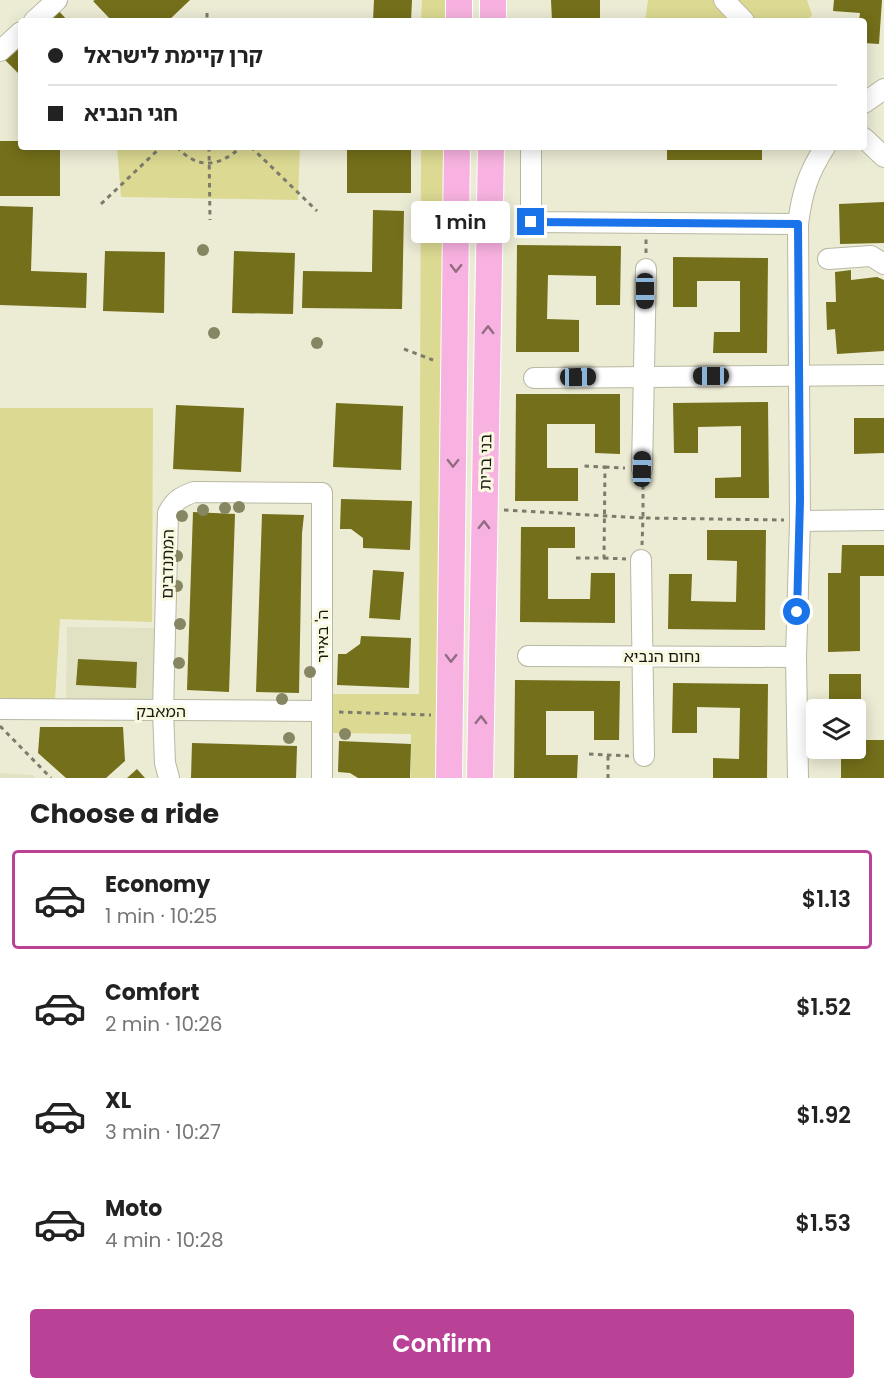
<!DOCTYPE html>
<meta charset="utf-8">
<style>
:root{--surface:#fff;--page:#f2f2f2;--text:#222;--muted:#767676;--line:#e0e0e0;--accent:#b94196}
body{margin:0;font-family:Poppins,"Noto Sans Hebrew",sans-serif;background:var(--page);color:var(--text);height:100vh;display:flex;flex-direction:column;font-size:22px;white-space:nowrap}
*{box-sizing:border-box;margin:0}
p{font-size:20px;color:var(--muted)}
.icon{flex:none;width:33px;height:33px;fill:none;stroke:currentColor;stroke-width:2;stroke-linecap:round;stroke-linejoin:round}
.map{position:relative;height:778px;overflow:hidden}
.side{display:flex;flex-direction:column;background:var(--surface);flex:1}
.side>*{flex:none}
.guide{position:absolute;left:18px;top:18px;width:849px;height:132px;border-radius:6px;box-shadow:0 3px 15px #0003;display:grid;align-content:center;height:132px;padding:0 30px;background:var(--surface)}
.fabs{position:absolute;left:806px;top:699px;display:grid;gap:12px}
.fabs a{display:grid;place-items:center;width:60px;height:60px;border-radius:6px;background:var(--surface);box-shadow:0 3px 15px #0003;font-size:30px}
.end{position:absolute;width:27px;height:27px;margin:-14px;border:8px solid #1a73e8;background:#fff;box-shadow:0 0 0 3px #fff}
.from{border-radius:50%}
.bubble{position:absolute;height:42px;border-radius:6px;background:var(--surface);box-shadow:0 3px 15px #0003;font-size:20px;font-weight:600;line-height:42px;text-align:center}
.car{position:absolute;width:18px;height:36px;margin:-18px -9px;border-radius:8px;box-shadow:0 0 4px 2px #0007;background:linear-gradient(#222 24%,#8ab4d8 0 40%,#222 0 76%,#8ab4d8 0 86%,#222 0)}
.guide b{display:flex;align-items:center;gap:21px;height:57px;font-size:22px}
.guide b+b{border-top:2px solid var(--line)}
.guide i{width:15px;height:15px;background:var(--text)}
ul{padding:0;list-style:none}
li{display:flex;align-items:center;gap:18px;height:99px;margin:0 12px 9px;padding:0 18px;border:3px solid transparent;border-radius:6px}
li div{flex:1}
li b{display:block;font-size:22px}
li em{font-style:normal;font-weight:600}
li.on{border-color:var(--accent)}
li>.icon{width:54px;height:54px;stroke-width:1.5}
h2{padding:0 30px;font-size:27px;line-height:72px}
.button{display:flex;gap:12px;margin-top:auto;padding:12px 30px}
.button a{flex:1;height:69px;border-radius:6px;background:var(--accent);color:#fff;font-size:24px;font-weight:600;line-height:69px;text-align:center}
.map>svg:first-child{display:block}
.built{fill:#e1e1c3}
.green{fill:#dcd992}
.building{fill:#736f1a}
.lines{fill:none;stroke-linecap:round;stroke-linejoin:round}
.minor-casing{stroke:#b8b8a3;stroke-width:22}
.major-casing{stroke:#fff;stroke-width:28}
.path{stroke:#7c7c6d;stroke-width:3;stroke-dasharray:4.5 4.5;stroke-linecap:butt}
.minor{stroke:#fff;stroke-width:20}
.major{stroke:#f8b2e1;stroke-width:26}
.tree{fill:#878662}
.oneway{stroke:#936c82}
.route{stroke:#1a73e8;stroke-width:8}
.labels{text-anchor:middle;stroke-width:6;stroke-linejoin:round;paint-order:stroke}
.street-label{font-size:16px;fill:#17170f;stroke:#f9f9e2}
</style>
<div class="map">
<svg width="884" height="778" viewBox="0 0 884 778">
<rect width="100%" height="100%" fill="#ececd5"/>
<g class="built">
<polygon points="67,627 155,628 154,704 66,703"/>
<polygon points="0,773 33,775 36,778 0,778"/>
</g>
<g class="green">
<polygon points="422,0 452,0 452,21 421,21"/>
<polygon points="648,0 807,0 812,15 806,21 645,21"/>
<polygon points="117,147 300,147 298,200 121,197"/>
<polygon points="421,147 450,147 441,778 411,778 411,734 333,733 331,694 419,694"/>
<polygon points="0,408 153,408 152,622 60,619 55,700 0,699"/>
</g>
<g class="building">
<polygon points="95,0 190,0 168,21 112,21 93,1"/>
<polygon points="374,0 412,0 411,21 373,21"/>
<polygon points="551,0 600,0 600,21 552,21"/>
<polygon points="834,0 882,0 879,44 864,43 864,21 859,21 860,13 833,11"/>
<polygon points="57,9 68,21 44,21"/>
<polygon points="21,43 21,76 4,59"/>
<polygon points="0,141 21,141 21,147 60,147 60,196 0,196"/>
<rect x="347" y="147" width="64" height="46"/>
<rect x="667" y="147" width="95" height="13"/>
<polygon points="884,202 884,243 840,244 839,204"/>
<polygon points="0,206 33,207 31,271 87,273 86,308 0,305"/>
<polygon points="373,210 404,211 402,309 302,308 303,271 372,272"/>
<polygon points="517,245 621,246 620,305 596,305 596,276 548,275 547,319 579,320 579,352 516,352"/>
<polygon points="105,251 165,252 164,313 103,311"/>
<polygon points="234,251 295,253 293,314 232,313"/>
<polygon points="673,257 768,258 767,353 713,353 714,332 740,332 740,281 697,281 697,307 673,307"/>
<polygon points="851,270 851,280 877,277 884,280 884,351 837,354 835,329 827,330 826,302 836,302 835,272"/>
<polygon points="516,394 620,394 620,454 595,453 595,424 547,424 547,468 578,468 578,501 515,501"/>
<polygon points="768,402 769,498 715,498 715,478 741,477 741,426 698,427 698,453 674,453 673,403"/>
<polygon points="336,403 403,406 401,470 333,467"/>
<polygon points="176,405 244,408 241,472 173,469"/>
<polygon points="854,418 884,418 884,453 854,454"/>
<polygon points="341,499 412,501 410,550 363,548 363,538 351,529 340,529"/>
<polygon points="193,512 235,514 229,692 187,690"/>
<polygon points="262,514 304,515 302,533 299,693 256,692"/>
<polygon points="521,527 575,527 575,548 548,548 548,599 590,599 591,573 615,573 615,623 520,622"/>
<polygon points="707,530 766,530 765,630 668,629 669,574 692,574 691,601 736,602 737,561 707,560"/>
<polygon points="842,545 884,545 884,576 860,576 860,651 828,652 828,573 841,573"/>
<polygon points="373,570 404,572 400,620 369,618"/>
<polygon points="361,636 411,638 409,688 337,685 338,654 346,654 360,644"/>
<polygon points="78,659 137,662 136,688 76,685"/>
<polygon points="829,674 861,674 861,740 884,740 884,778 841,778 841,748 855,748 855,710 829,710"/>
<polygon points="515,680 620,681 619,740 594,740 594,711 546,711 546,755 578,755 577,778 514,778"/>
<polygon points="673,683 768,684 767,778 713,778 713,758 739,759 740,708 697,707 697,733 672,733"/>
<polygon points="40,727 123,727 125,761 106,778 66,778 38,753"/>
<polygon points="339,741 411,744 410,778 358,778 350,773 338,772"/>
<polygon points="192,743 297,746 296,778 191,778"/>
<polygon points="137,769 145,778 127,778"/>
</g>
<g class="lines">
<defs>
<g id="minor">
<polyline points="724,0 744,21"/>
<polyline points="34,21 57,0"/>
<polyline points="0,51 21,32"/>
<polyline points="864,103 884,89"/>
<polyline points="864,138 884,157"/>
<polyline points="531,147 531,222 798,224"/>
<polyline points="828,259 871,256 884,264"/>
<polyline points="534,378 884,375"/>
<polyline points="642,469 646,269"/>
<polyline points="800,521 884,520"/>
<polyline points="641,560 644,756"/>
<polyline points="528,656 796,657"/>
<polyline points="0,709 322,711"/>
<path d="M 169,778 L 165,763 L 163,711 L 168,513 C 174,501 180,497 194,492 L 322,493 L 322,778"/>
<path d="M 798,778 L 796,657 L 800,521 L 798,224 C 802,193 808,173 825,147"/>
</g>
<g id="major">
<polyline points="459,21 459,0"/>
<polyline points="493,21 493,0"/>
<polyline points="449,778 457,147"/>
<polyline points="480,778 491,147"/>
</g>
</defs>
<use href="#minor" class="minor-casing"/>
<use href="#major" class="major-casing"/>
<g class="path">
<polyline points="207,13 207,21"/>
<path d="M 177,147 C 198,170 219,167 241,147"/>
<polyline points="209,147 210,220"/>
<polyline points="251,147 317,211"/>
<polyline points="101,204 161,147"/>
<polyline points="646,253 646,238"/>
<polyline points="404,349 433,360"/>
<polyline points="605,467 625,468"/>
<polyline points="643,485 643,518 784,520"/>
<polyline points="504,510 643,518 642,545"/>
<polyline points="576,558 604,558 605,467 584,466"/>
<polyline points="604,558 626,559"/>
<polyline points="339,712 431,715"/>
<polyline points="0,726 51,778"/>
<polyline points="589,754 629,756"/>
<polyline points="608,756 608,778"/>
</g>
<use href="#minor" class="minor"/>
<use href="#major" class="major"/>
</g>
<g class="tree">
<circle cx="203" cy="250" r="6"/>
<circle cx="214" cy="333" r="6"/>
<circle cx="317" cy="343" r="6"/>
<circle cx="239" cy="507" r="6"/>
<circle cx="225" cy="508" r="6"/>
<circle cx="203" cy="510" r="6"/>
<circle cx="182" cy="516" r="6"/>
<circle cx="177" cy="556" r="6"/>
<circle cx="177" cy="586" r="6"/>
<circle cx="180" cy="624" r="6"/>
<circle cx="179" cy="663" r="6"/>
<circle cx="310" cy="672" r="6"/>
<circle cx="282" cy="699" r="6"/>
<circle cx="345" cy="734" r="6"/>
<circle cx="289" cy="738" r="6"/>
</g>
<defs><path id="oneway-chevron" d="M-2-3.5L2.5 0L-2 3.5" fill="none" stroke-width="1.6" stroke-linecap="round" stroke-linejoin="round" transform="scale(1.5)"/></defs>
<g class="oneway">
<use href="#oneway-chevron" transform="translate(456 268) rotate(91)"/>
<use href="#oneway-chevron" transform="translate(488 330) rotate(-89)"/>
<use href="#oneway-chevron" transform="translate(453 463) rotate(91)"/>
<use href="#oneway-chevron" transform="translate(484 525) rotate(-89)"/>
<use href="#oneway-chevron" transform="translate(451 658) rotate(91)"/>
<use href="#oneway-chevron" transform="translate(481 720) rotate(-89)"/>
</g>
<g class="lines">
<polyline class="route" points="531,222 798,224 800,500 797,612"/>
</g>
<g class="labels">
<g class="street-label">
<text transform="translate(485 462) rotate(-89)" y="6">בני ברית</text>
<text transform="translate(167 564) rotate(-89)" y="6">המתנדבים</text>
<text transform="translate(322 636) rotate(-90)" y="6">ה' באייר</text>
<text x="662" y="662">נחום הנביא</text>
<text x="161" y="717">המאבק</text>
</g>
</g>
</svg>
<div class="fabs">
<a><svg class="icon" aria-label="layers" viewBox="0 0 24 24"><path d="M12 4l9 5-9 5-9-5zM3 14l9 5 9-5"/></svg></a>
</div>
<i class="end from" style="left:797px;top:612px"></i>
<i class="end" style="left:531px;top:222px"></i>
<div class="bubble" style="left:411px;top:201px;width:99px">1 min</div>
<i class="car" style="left:645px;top:291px;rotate:180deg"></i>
<i class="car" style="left:711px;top:376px;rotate:270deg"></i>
<i class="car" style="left:578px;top:377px;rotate:89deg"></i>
<i class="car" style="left:642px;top:469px;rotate:1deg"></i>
<div class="guide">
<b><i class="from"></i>קרן קיימת לישראל</b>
<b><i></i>חגי הנביא</b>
</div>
</div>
<section class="side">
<h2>Choose a ride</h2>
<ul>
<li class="on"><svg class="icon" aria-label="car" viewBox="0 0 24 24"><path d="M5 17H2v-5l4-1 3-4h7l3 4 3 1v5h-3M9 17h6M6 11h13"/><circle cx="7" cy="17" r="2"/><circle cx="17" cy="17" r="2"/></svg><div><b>Economy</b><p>1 min · 10:25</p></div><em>$1.13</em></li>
<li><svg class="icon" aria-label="car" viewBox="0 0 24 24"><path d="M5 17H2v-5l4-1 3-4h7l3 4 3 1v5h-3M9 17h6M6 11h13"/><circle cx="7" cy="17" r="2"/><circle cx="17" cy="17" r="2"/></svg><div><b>Comfort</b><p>2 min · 10:26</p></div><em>$1.52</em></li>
<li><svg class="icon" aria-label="car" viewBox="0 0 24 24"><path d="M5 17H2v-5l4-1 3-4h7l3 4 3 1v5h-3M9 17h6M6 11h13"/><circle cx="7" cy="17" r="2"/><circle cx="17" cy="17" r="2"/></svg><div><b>XL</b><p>3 min · 10:27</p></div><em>$1.92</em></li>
<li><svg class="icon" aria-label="car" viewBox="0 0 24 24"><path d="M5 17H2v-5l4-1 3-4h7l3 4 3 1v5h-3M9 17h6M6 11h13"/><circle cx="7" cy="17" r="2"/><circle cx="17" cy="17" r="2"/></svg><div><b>Moto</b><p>4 min · 10:28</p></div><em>$1.53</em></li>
</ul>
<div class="button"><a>Confirm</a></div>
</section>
